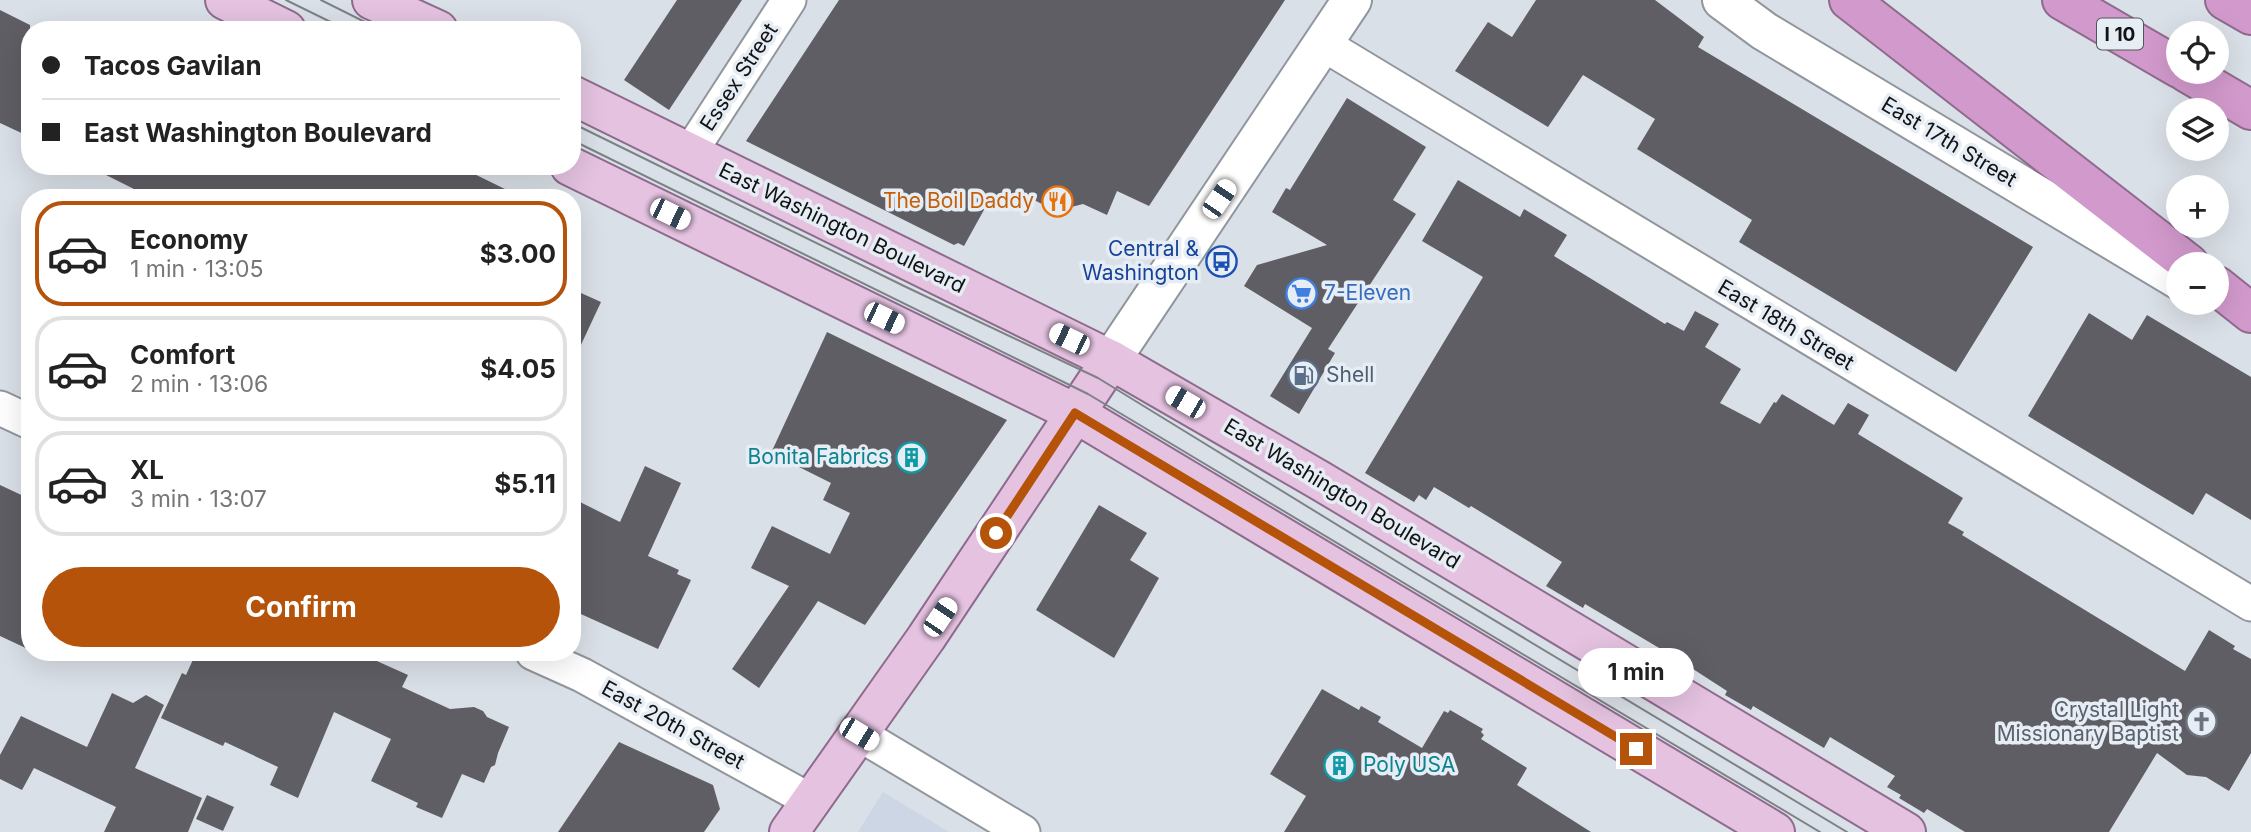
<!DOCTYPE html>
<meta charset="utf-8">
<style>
:root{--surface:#fff;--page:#f6f6f6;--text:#222;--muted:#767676;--line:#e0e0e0;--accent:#b45309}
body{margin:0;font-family:Inter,sans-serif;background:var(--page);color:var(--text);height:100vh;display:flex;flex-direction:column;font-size:26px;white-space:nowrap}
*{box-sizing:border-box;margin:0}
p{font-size:23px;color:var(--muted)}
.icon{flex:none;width:38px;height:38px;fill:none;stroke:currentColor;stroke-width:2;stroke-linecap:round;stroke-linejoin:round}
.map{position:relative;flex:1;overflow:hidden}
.side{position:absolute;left:21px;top:189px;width:560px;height:472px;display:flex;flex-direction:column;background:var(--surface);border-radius:28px;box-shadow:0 7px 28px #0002}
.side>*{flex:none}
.guide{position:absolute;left:21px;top:21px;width:560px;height:154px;border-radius:28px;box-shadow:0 7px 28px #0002;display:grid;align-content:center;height:154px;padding:0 21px;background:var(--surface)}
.tools{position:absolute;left:2166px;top:21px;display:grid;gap:14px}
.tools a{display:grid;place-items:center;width:63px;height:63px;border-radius:50%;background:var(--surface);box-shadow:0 7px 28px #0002;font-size:35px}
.end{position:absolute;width:32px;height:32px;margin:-16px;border:9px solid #b45309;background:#fff;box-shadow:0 0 0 4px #fff}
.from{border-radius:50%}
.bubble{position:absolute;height:49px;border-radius:24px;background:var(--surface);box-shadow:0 7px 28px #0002;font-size:23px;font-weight:700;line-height:49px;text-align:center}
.car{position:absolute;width:21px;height:42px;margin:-21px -10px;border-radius:9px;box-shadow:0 0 5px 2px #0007;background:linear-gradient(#fff 24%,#345 0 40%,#fff 0 76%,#345 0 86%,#fff 0)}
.guide b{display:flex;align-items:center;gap:24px;height:66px;font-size:26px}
.guide b+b{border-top:2px solid var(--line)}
.guide i{width:18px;height:18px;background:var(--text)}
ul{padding:12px 0 0;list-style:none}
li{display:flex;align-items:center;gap:21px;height:105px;margin:0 14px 10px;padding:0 7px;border:4px solid var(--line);border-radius:28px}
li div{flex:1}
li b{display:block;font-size:26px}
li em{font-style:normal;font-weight:700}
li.current{border-color:var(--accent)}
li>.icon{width:63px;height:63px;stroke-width:1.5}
.action{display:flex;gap:14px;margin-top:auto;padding:14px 21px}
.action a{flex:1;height:80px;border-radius:42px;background:var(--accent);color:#fff;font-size:28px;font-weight:700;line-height:80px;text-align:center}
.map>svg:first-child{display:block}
.built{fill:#ccd6e4}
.building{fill:#605e65}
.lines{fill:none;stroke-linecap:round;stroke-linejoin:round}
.street-casing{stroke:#91969d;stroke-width:37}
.secondary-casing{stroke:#91969d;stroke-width:42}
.primary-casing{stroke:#8e6b8c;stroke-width:42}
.highway-casing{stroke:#8e6b8c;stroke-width:42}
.street{stroke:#fff;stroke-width:33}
.secondary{stroke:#fff;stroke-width:38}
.primary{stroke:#e4c2e0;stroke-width:38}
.highway{stroke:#d29acc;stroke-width:38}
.tram{stroke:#7e8287;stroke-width:2}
.route{stroke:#b45309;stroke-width:9}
.labels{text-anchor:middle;stroke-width:7;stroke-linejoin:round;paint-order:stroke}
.shield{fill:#e7edf4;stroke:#515458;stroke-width:2}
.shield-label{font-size:19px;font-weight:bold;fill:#111315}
.street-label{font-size:21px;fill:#111315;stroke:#e7edf4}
.food-label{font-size:21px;fill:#c56008;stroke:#e7edf4;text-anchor:end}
.transit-label{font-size:21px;fill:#164399;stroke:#e7edf4;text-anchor:end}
.shop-label{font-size:21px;fill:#366cbe;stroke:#e7edf4;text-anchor:start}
.service-label{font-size:21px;fill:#4e5e75;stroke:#e7edf4;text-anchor:start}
.culture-label{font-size:21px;fill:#0d838f;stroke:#e7edf4;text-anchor:end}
.worship-label{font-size:21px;fill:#5b616d;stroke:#e7edf4;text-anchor:end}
</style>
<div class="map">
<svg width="2251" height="832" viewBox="0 0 2251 832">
<rect width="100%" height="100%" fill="#dae0e7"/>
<polygon class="built" points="883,792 949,832 858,832"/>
<g class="building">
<polygon points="677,0 742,0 669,110 624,80"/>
<polygon points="839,0 1285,0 1149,206 1117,191 1107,215 1083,204 1056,211 1034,200 1028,199 1026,202 1016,197 985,208 964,246 958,243 954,245 746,141"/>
<polygon points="1536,0 1655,0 1704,37 1698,47 2033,247 1956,372 1739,242 1752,220 1637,149 1655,119 1583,75 1548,127 1455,71 1488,22 1512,37"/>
<polygon points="0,10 30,25 30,137 0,123"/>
<polygon points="1347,98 1426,147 1393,200 1416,214 1328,349 1335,353 1299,414 1270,396 1312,328 1244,286 1257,265 1327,245 1272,212 1286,188 1290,190"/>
<polygon points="88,166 319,166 335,174 339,166 458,166 523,198 152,198"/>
<polygon points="1458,180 1520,217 1524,209 1567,235 1554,256 1665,324 1667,322 1684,331 1695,311 1719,324 1705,347 1741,369 1720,403 1760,424 1774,402 1776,403 1782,394 1834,425 1848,403 1869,415 1858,434 1963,498 1948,523 1964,532 1962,535 2185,671 2209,630 2235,646 2233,649 2251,659 2251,753 2229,791 2206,777 2187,775 2157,753 2109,832 1965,832 1927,809 1924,813 1899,798 1901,795 1887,787 1895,776 1830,737 1824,748 1753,706 1751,710 1725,695 1727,691 1676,658 1585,604 1583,608 1546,586 1562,562 1471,506 1469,508 1434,487 1426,500 1419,495 1414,502 1365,473 1483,277 1422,241"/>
<polygon points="572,289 601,302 572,364"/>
<polygon points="2089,313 2132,340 2147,315 2251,377 2251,520 2206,493 2193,515 2028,416"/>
<polygon points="827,332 1007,420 865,625 818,601 759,688 732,669 789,586 751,568 772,526 830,554 850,513 823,500 831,483 771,453"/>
<polygon points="645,466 681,483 648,556 679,570 677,574 691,580 658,649 572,610 572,498 620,522"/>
<polygon points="0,485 30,499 30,650 0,636"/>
<polygon points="1099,505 1147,533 1130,560 1159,578 1114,658 1036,610"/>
<polygon points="196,653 359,653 408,675 402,687 450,709 474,707 483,711 487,717 509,727 498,753 495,765 491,767 484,783 462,774 442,818 416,807 418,803 371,781 391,739 334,712 298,798 270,785 278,767 225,742 223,746 161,718 182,673 186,675"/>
<polygon points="1322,689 1359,710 1361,706 1381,717 1378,722 1422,748 1444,711 1448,713 1450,710 1483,729 1481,732 1484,735 1481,739 1527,768 1517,785 1591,832 1284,832 1306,796 1270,774"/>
<polygon points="112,693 133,703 146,695 164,705 135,768 202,798 188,832 104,832 116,807 34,768 22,790 0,779 0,755 21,716 87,747"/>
<polygon points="619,742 713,785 720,809 704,832 558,832"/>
<polygon points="207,795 234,807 223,831 196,819"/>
</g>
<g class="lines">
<defs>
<g id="street">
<polyline points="1323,44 2251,604"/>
<polyline points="689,154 789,0"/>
<polyline points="0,408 30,422"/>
<polyline points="533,653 582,675 811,801"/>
<polyline points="859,734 1023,832"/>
</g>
<g id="secondary">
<polyline points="1722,0 1764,31 2179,280"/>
<polyline points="1111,360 1352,0"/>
</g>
<g id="primary">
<polyline points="225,0 286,30"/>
<polyline points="372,0 438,30"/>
<polyline points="572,95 1111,360 1319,480 1906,832"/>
<polyline points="570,166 1075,413 1775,832"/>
<polyline points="789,832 926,638 1111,360"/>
</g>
<g id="highway">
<polyline points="1849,0 2189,264"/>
<polyline points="2062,0 2179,68"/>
<polyline points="2225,0 2251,15"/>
<polyline points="2186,72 2251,110"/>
<polyline points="2217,286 2251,313"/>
</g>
</defs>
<use href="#street" class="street-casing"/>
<use href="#secondary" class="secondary-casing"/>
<use href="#primary" class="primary-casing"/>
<use href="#highway" class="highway-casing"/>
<use href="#street" class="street"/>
<use href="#secondary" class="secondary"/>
<use href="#primary" class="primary"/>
<use href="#highway" class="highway"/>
<g class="tram">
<polyline points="286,0 347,30"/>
<polyline points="321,0 381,30"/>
<polyline points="572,123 904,286 1098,378 1414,572 1847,832"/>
<polyline points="572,140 1088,394 1820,832"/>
</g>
</g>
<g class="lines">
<polyline class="route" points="996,533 1075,413 1636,749"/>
</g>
<defs>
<symbol id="restaurant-ring" viewBox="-11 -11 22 22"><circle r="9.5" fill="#e7edf4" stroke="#e8710a" stroke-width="1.5"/><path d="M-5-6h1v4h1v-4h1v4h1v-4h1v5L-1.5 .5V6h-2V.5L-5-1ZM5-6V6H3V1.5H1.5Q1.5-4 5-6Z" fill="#e8710a"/></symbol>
<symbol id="bus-ring" viewBox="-11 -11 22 22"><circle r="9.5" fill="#e7edf4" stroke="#1a4fb4" stroke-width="1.5"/><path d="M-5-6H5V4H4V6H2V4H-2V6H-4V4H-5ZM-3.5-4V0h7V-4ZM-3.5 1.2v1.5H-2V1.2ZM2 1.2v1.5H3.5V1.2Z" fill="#1a4fb4"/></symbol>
<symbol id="supermarket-ring" viewBox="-11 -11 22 22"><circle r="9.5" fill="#e7edf4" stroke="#3f7fe0" stroke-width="1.5"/><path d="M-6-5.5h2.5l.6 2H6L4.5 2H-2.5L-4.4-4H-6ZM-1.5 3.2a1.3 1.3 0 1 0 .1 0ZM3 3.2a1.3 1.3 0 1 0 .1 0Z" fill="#3f7fe0"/></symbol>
<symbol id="fuel-ring" viewBox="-11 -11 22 22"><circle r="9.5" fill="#e7edf4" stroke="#5c6f8a" stroke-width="1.5"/><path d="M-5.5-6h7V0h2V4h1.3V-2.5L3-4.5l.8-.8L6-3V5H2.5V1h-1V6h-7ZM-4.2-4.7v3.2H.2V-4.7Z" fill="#5c6f8a"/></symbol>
<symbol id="building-ring" viewBox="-11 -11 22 22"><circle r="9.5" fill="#e7edf4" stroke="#0f9aa8" stroke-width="1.5"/><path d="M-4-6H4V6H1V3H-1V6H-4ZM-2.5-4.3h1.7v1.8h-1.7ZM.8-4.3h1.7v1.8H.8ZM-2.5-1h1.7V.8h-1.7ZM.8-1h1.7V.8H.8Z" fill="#0f9aa8"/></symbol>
<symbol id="church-ring" viewBox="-11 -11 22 22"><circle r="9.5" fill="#e7edf4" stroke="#6b7280" stroke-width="1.5"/><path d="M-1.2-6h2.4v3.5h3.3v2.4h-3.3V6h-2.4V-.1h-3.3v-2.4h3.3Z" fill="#6b7280"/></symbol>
</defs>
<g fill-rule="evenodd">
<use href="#restaurant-ring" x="1040" y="184" width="35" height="35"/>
<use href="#bus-ring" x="1204" y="244" width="35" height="35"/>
<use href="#supermarket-ring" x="1284" y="276" width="35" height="35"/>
<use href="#fuel-ring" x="1286" y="358" width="35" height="35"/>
<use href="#building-ring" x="894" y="440" width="35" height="35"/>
<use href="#church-ring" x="2184" y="704" width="35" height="35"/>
<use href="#building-ring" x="1322" y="748" width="35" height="35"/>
</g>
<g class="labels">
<rect class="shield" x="2097" y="18.5" width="46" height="31" rx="5"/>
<g class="shield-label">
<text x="2120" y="41">I 10</text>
</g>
<g class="street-label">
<text transform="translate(739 77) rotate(-57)" y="7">Essex Street</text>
<text transform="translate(1949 142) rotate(31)" y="7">East 17th Street</text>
<text transform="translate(842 228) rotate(26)" y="7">East Washington Boulevard</text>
<text transform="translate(1786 325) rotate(31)" y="7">East 18th Street</text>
<text transform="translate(1342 494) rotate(31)" y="7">East Washington Boulevard</text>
<text transform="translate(673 725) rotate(29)" y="7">East 20th Street</text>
</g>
<g class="food-label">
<text x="1034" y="208">The Boil Daddy</text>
</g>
<g class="transit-label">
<text x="1199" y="256">Central &amp;<tspan x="1199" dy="24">Washington</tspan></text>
</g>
<g class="shop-label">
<text x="1324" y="300">7-Eleven</text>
</g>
<g class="service-label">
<text x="1326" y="382">Shell</text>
</g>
<g class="culture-label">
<text x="889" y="464">Bonita Fabrics</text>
<text x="1363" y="772" text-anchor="start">Poly USA</text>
</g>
<g class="worship-label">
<text x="2179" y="717">Crystal Light<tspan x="2179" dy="24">Missionary Baptist</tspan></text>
</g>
</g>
</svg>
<div class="tools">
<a><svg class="icon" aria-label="locate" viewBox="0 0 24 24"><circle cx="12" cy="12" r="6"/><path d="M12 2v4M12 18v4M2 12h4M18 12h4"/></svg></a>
<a><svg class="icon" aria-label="layers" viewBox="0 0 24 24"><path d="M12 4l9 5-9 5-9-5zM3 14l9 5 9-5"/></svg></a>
<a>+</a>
<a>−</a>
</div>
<i class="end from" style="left:996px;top:533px"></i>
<i class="end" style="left:1636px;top:749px"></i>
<div class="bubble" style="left:1578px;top:648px;width:116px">1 min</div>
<i class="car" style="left:1219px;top:199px;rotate:34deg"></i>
<i class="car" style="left:670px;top:214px;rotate:116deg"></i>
<i class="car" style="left:884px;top:318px;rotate:116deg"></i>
<i class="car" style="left:1069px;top:339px;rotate:296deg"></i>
<i class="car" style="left:1185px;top:402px;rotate:300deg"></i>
<i class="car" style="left:940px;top:617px;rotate:34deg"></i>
<i class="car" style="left:859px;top:734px;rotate:121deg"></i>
<div class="guide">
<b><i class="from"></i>Tacos Gavilan</b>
<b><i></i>East Washington Boulevard</b>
</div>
<section class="side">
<ul>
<li class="current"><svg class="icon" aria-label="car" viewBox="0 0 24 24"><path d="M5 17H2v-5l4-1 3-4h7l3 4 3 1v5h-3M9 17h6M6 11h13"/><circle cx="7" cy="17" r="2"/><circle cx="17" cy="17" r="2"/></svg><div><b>Economy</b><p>1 min · 13:05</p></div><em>$3.00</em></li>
<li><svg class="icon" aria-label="car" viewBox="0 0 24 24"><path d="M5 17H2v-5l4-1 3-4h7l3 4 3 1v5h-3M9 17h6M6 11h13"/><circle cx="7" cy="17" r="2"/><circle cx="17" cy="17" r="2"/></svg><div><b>Comfort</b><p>2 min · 13:06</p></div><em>$4.05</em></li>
<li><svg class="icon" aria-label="car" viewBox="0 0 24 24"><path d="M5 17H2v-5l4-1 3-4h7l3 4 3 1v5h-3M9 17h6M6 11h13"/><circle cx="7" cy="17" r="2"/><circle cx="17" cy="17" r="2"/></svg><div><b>XL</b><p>3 min · 13:07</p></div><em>$5.11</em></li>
</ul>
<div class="action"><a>Confirm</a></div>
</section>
</div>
